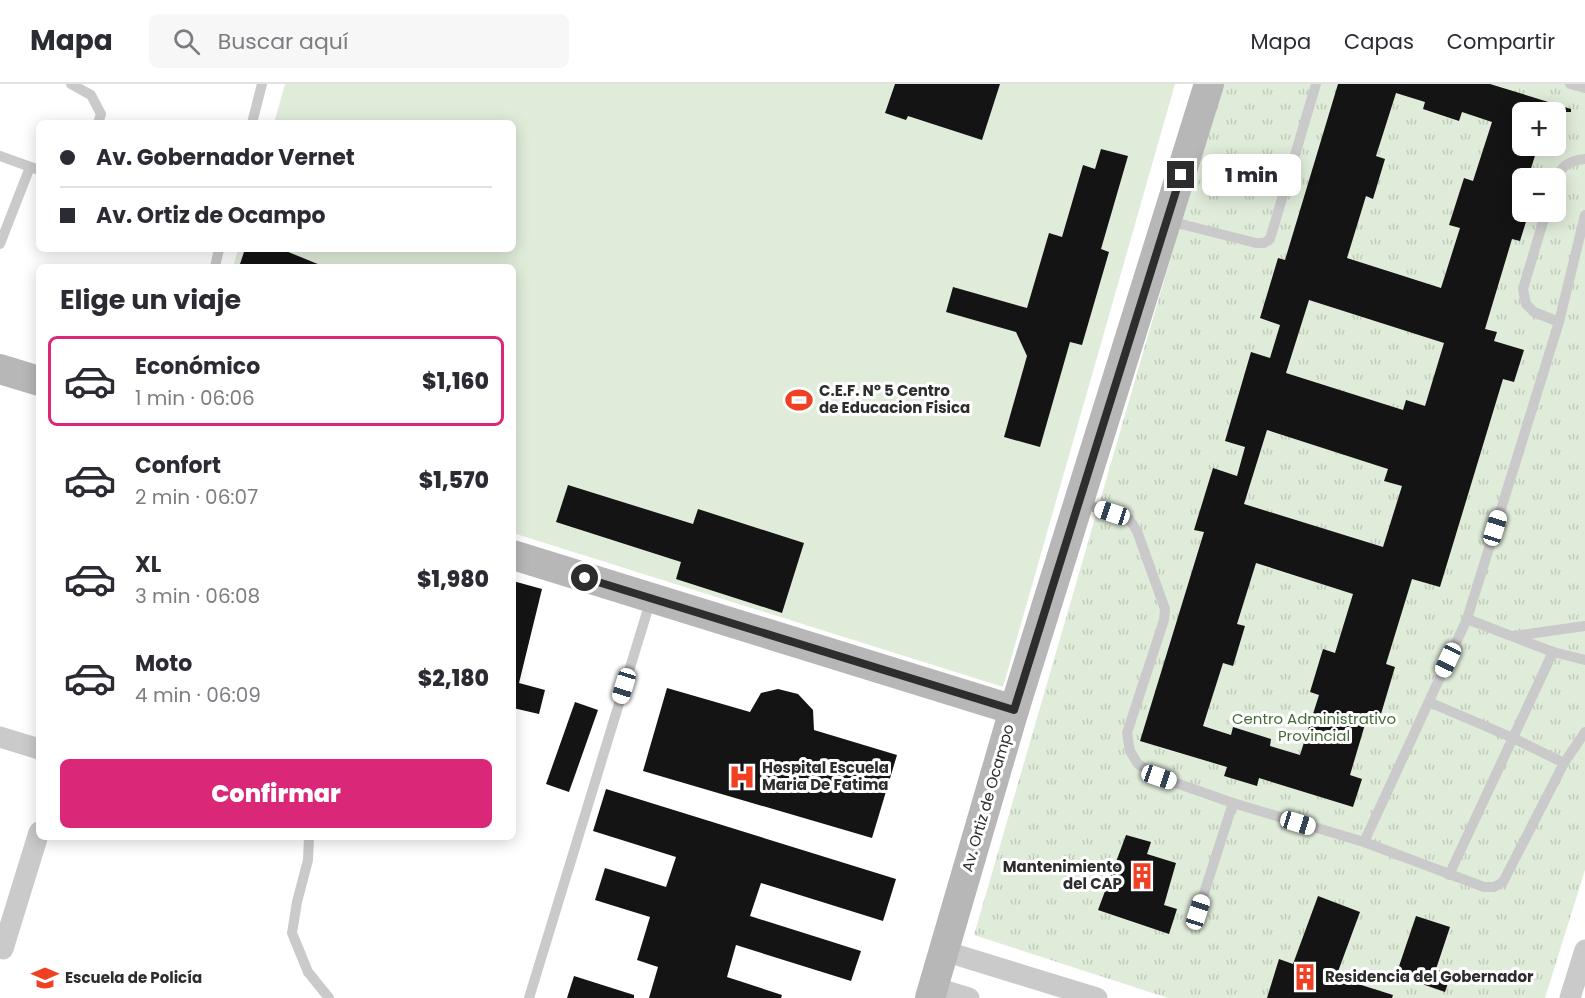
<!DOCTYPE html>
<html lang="es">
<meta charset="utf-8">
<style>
:root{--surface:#fff;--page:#f7f7f7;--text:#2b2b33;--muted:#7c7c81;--line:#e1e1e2;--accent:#db2777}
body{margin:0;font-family:Poppins,sans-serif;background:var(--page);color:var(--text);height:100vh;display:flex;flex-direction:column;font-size:22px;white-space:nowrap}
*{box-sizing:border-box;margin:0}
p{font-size:20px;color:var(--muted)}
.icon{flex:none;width:33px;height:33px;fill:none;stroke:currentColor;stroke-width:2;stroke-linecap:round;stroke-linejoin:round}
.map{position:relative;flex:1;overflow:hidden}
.drawer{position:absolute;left:36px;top:180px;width:480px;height:576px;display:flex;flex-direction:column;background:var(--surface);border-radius:9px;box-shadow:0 3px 15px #0003}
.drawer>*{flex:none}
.top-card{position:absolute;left:36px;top:36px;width:480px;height:132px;border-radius:9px;box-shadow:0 3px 15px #0003;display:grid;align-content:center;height:132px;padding:0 24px;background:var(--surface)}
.fabs{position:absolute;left:1512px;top:18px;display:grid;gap:12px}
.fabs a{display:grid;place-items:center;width:54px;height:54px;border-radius:9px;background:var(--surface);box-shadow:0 3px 15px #0003;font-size:30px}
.end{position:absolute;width:27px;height:27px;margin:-14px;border:8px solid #2d2d2d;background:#fff;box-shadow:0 0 0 3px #fff}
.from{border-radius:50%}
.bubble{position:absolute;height:42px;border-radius:9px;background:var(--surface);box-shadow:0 3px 15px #0003;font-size:20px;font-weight:800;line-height:42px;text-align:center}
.car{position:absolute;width:18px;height:36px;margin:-18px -9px;border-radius:8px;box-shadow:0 0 4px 2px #0007;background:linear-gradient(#fff 24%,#345 0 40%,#fff 0 76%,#345 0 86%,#fff 0)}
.top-card b{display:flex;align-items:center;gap:21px;height:57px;font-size:22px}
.top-card b+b{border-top:2px solid var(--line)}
.top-card i{width:15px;height:15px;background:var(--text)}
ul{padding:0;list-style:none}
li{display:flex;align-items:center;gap:18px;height:90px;margin:0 12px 9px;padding:0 12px;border:3px solid transparent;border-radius:9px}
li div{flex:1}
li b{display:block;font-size:22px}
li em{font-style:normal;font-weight:800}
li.active{border-color:var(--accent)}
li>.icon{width:54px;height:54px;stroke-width:1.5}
h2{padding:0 24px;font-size:27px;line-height:72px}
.cta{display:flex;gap:12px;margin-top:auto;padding:12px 24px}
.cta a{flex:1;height:69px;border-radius:9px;background:var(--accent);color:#fff;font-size:24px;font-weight:800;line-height:69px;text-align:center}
header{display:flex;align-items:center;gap:36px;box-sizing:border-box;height:84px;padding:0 30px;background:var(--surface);border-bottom:2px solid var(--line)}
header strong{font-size:28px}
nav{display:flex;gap:33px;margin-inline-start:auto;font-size:21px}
.search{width:420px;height:54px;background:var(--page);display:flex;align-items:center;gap:15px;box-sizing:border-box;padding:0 21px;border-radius:9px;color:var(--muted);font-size:22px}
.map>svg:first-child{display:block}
.park{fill:url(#park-tufts);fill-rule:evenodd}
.pitch{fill:#e0ecda}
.building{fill:#141414;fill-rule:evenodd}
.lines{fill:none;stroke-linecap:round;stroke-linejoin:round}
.lane{stroke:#cacaca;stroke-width:10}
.street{stroke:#cacaca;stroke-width:21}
.secondary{stroke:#b7b7b7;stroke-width:30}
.route{stroke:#2d2d2d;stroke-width:8}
.labels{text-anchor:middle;stroke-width:6;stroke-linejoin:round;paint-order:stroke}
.poi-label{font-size:15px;font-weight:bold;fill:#2d2d2d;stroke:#fff;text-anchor:start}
.park-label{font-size:15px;fill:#456c38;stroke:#fff}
.street-label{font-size:15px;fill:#2d2d2d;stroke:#fff}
</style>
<header>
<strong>Mapa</strong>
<div class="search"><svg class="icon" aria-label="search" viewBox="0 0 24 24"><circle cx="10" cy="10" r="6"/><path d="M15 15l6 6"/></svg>Buscar aquí</div>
<nav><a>Mapa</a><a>Capas</a><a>Compartir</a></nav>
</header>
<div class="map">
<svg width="1585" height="914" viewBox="0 0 1585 914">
<defs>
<pattern id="park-tufts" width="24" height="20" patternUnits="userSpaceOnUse" patternTransform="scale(1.5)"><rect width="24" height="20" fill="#e0ecda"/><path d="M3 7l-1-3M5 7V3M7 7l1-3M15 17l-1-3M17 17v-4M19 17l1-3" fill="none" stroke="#c0cbbb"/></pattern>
</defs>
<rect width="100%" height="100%" fill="#fff"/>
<path class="park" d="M 1221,0 L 1585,0 L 1585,786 L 1545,914 L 1168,914 L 974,851 ZM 1522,28 L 1556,28 L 1556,62 L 1522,62 ZM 1522,94 L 1556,94 L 1556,128 L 1522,128 Z"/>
<polygon class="pitch" points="285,0 1175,0 1003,603 513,449 513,183 233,183 238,165 513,165 513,39 274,39"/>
<g class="building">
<polygon points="895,0 1000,0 982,56 908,32 906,36 885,29"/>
<path d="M 1338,0 L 1490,0 L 1571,25 L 1571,28 L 1522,28 L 1522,62 L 1538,62 L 1528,94 L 1522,94 L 1522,128 L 1529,128 L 1520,157 L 1512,155 L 1485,245 L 1497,248 L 1494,257 L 1524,266 L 1514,298 L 1503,295 L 1440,503 L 1412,495 L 1386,580 L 1395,583 L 1381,630 L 1369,627 L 1350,691 L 1362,695 L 1353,723 L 1259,694 L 1257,702 L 1224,692 L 1227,683 L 1140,657 L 1204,448 L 1194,446 L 1213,384 L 1237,392 L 1245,363 L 1225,357 L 1251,268 L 1270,274 L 1280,241 L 1260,234 L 1278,174 L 1285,176 ZM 1396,9 L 1425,18 L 1423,25 L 1459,37 L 1462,28 L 1492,38 L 1473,97 L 1464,94 L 1449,141 L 1460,144 L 1441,204 L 1347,174 L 1366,112 L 1373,115 L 1385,75 L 1376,72 ZM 1309,216 L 1444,259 L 1425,322 L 1406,316 L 1403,326 L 1286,289 ZM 1267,346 L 1388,385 L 1384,397 L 1402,402 L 1383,463 L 1244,420 ZM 1256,479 L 1353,510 L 1335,569 L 1323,565 L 1310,608 L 1319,611 L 1300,671 L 1270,662 L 1271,655 L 1233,643 L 1231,651 L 1203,642 L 1223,579 L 1233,582 L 1245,542 L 1237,540 Z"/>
<polygon points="1101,65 1128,72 1101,165 1109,168 1082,261 1070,258 1040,363 1004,353 1027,272 1016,248 946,228 953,203 1027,224 1049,149 1062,153 1083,81 1095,85"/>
<polygon points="245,165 281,165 325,183 239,183"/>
<polygon points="568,401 693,440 698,425 804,459 782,529 676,495 681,478 556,438"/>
<polygon points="513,497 542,505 519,599 545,606 539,630 513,624"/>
<polygon points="667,604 750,628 761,609 778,605 798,610 813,626 814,646 897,671 872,754 643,687"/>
<polygon points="575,618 598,626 569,708 546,700"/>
<polygon points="606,705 896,795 883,837 761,799 750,832 861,867 851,897 736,861 727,893 782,911 781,914 649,914 658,883 637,876 650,833 595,816 605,784 666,803 676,773 593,747"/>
<polygon points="1126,751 1151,758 1147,770 1176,779 1164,821 1177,825 1169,850 1098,826"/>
<polygon points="1318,812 1360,828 1336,893 1393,911 1392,914 1267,914 1279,875 1293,880"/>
<polygon points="1416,832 1450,843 1436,885 1451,890 1445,908 1396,891"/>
<polygon points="574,892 634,911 634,914 567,914"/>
</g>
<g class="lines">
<g class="lane">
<polyline points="71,0 91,11 101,30 98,39"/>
<polyline points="1570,0 1585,4"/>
<polyline points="252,39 262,0"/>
<polyline points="0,72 39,86"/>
<path d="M 1556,97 C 1561,81 1569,77 1585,75"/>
<polyline points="1546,128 1523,205 1526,220 1534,228 1559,238"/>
<polyline points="1169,137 1256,159 1264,159 1270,155 1316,0"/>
<polyline points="0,160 30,83"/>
<polyline points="215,183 219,165"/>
<polyline points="1082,419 1129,435 1137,447 1165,525 1164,536 1127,649 1130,667 1138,680 1159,693 1233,719 1364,758 1484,803 1494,803 1503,798 1564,679 1585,648"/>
<polyline points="1467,535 1553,568 1585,576"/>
<polyline points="1514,552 1585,542"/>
<polyline points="1429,618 1513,654 1564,679"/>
<polyline points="309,753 308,776 297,818 292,849 308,888 329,914"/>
<polyline points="1364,758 1467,535 1559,238 1585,131"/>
<polyline points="1449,791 1553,568"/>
<polyline points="1198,828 1233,719"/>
<polyline points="529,914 651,515"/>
</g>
<g class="street">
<polyline points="0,653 39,665"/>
<polyline points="3,865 39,748"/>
<polyline points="944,867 1097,914"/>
<polyline points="933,903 969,914"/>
<polyline points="1570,914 1585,866"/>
</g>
<g class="secondary">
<polyline points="0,285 39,297"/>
<polyline points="513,471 1014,626"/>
<polyline points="930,914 1014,626 1209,0"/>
</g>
</g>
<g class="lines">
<polyline class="route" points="585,494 1014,626 1181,91"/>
</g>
<defs>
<symbol id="stadium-bare" viewBox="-9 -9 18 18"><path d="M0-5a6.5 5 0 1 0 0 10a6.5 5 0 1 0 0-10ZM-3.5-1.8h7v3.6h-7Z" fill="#f13f23" stroke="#fff" stroke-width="2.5" paint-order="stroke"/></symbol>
<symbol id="hospital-bare" viewBox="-9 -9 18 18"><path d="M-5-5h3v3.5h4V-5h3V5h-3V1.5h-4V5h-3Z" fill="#f13f23" stroke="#fff" stroke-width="2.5" paint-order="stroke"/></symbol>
<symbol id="building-bare" viewBox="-9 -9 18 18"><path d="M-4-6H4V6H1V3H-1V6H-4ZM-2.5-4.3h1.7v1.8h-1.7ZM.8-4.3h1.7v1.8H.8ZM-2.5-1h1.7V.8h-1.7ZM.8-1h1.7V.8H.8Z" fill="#f13f23" stroke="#fff" stroke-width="2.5" paint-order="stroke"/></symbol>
<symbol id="school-bare" viewBox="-9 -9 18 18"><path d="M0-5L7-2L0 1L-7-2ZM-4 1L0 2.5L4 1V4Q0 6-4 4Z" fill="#f13f23" stroke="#fff" stroke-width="2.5" paint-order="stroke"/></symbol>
</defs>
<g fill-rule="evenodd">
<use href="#stadium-bare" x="780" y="297" width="38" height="38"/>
<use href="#hospital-bare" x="723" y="674" width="38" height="38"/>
<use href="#building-bare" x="1123" y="773" width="38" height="38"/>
<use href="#building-bare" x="1286" y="874" width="38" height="38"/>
<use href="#school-bare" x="26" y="875" width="38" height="38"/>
</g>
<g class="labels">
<g class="poi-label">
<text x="819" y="312">C.E.F. N° 5 Centro<tspan x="819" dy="17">de Educacion Fisica</tspan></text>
<text x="762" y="689">Hospital Escuela<tspan x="762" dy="17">Maria De Fatima</tspan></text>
<text x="1122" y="788" text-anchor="end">Mantenimiento<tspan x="1122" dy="17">del CAP</tspan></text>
<text x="1325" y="898">Residencia del Gobernador</text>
<text x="65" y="899">Escuela de Policía</text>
</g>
<g class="park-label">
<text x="1314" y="640">Centro Administrativo<tspan x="1314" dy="17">Provincial</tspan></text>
</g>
<g class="street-label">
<text transform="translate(988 714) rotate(-74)" y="5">Av. Ortiz de Ocampo</text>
</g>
</g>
</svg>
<div class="fabs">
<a>+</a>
<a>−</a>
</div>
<i class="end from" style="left:585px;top:494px"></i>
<i class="end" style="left:1181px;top:91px"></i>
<div class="bubble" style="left:1202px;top:70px;width:99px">1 min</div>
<i class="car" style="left:1112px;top:429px;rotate:288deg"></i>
<i class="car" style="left:1495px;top:444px;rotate:17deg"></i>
<i class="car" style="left:1448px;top:576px;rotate:205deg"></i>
<i class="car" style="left:624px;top:602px;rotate:197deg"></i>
<i class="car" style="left:1159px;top:693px;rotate:109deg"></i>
<i class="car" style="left:1298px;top:739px;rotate:107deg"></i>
<i class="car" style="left:1198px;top:828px;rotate:18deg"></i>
<div class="top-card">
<b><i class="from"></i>Av. Gobernador Vernet</b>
<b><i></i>Av. Ortiz de Ocampo</b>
</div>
<section class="drawer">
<h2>Elige un viaje</h2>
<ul>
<li class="active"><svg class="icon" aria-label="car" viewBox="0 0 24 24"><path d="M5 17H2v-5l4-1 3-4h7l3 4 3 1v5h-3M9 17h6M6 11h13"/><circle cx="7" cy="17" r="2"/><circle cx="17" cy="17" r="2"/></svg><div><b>Económico</b><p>1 min · 06:06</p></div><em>$1,160</em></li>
<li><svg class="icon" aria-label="car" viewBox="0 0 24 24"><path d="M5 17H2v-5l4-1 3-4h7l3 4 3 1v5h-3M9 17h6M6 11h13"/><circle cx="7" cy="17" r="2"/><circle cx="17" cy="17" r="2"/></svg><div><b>Confort</b><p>2 min · 06:07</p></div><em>$1,570</em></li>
<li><svg class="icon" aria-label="car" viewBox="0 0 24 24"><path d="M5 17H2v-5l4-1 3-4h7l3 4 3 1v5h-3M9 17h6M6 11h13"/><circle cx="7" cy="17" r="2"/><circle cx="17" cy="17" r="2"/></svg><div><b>XL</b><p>3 min · 06:08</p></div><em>$1,980</em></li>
<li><svg class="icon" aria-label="car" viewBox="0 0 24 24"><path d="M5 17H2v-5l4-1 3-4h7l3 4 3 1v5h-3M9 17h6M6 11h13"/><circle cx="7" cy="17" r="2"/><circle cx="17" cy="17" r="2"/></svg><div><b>Moto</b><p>4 min · 06:09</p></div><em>$2,180</em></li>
</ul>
<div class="cta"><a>Confirmar</a></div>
</section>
</div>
